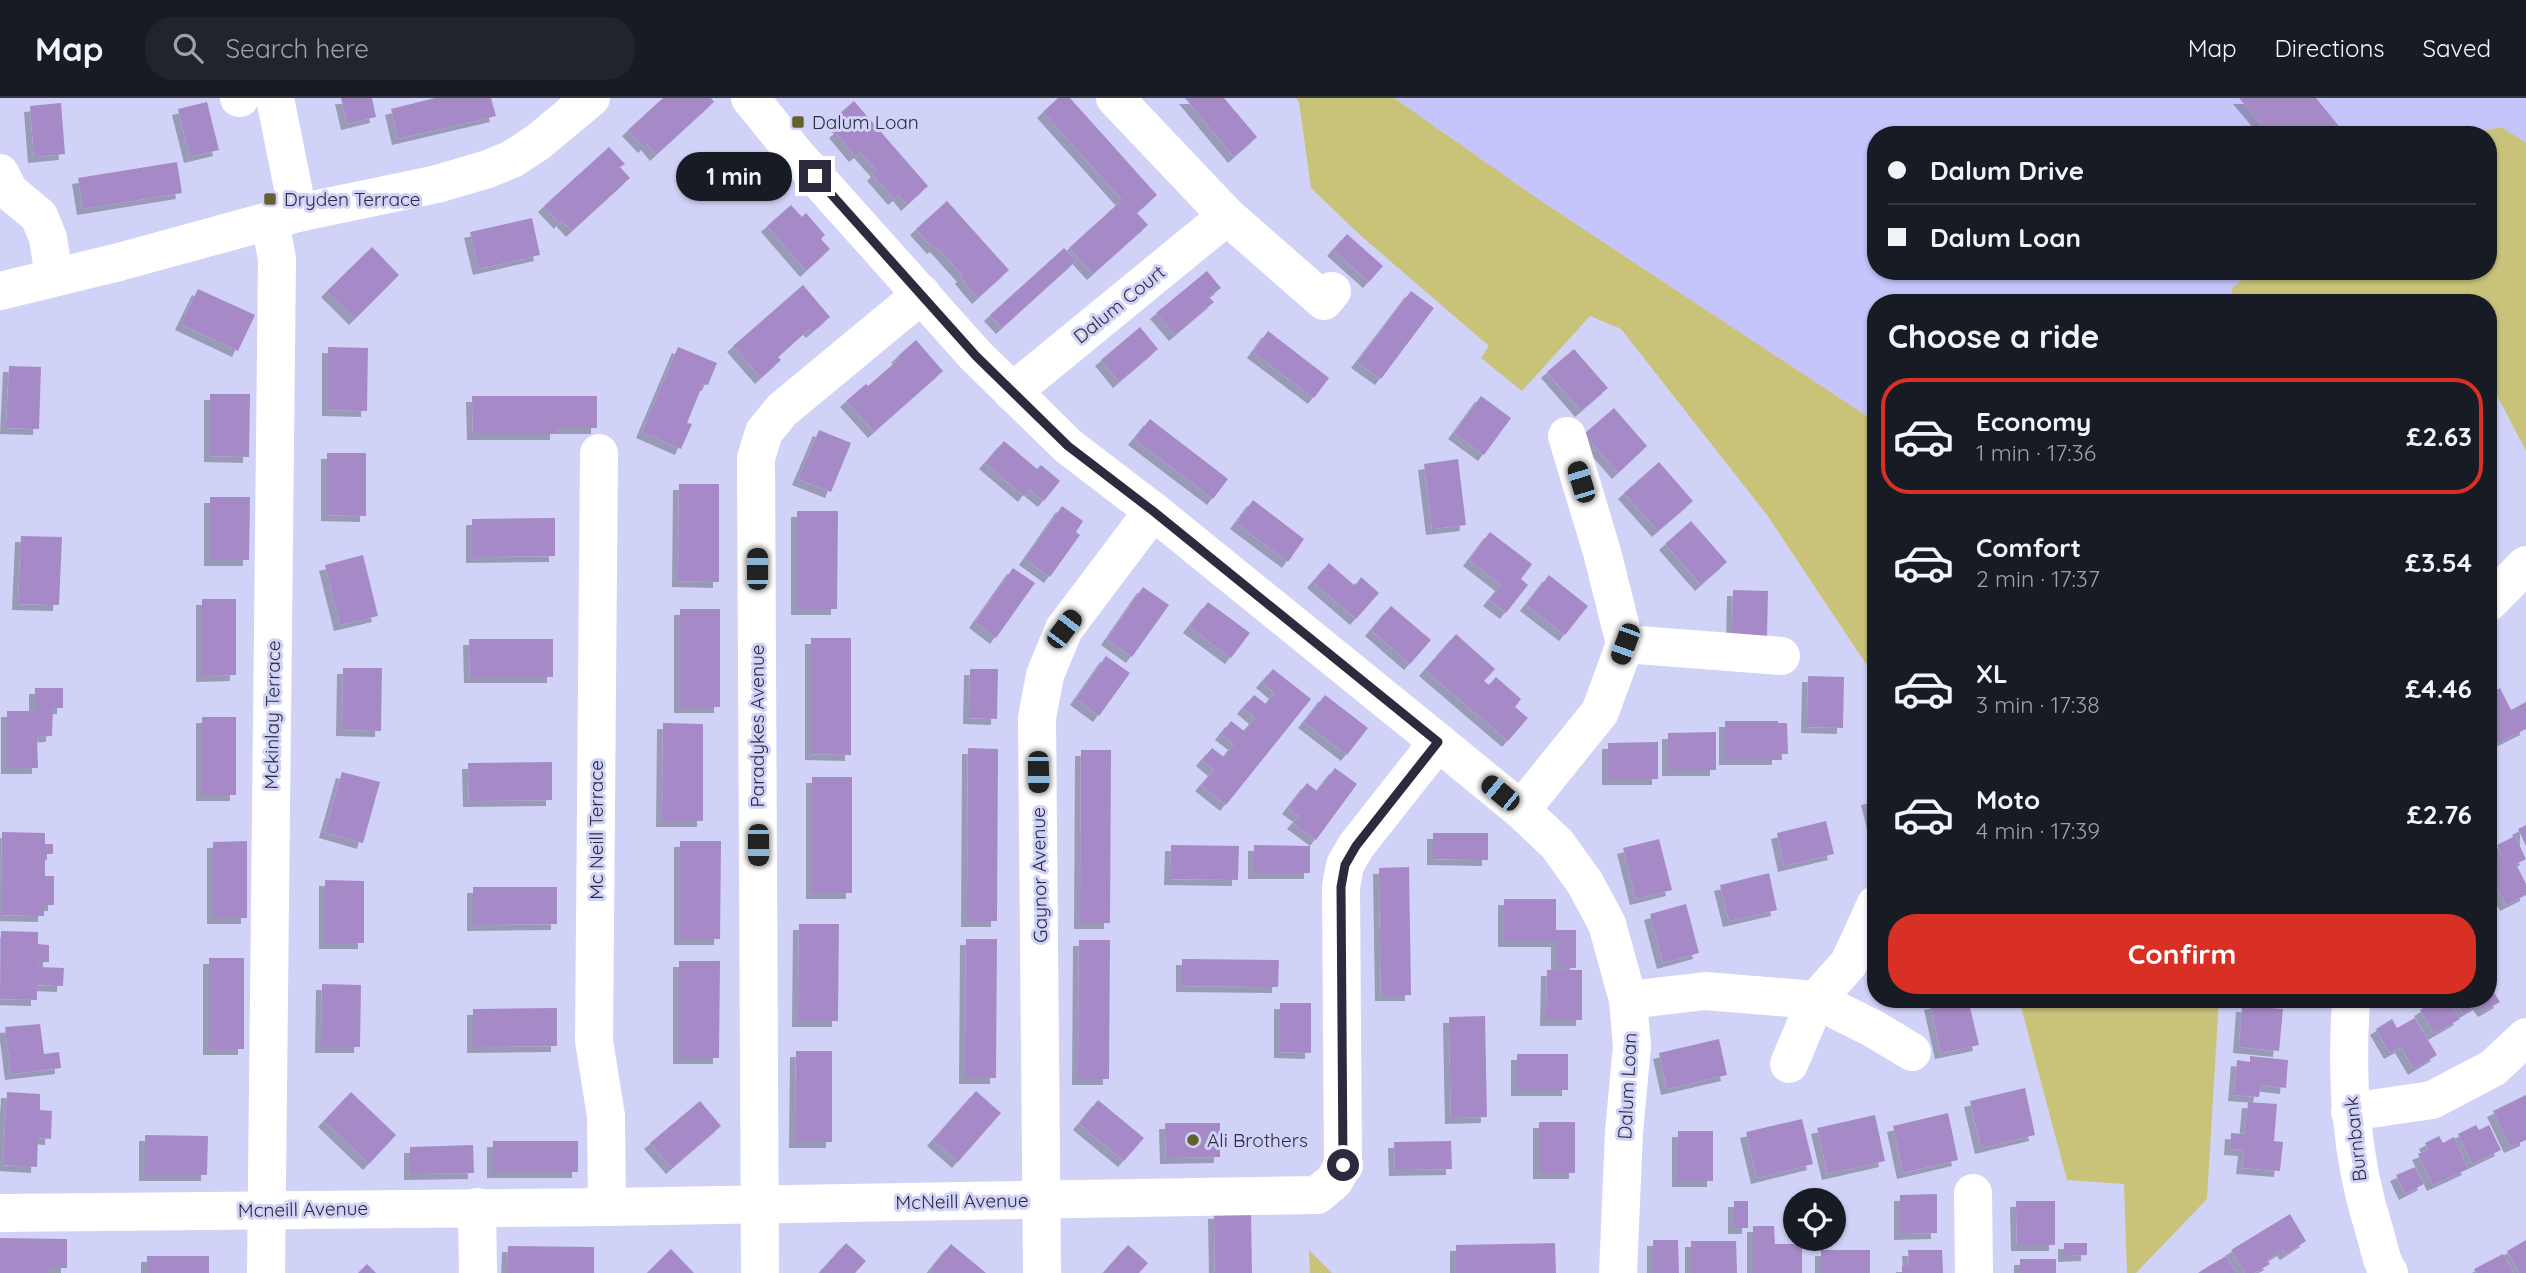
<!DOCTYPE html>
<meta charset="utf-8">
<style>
:root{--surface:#171b24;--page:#20242c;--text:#f1f3f6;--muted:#9ea1a6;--line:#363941;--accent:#d93025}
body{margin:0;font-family:Quicksand,sans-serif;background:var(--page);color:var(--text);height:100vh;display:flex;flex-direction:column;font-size:26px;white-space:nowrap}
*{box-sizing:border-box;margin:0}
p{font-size:23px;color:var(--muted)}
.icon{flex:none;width:38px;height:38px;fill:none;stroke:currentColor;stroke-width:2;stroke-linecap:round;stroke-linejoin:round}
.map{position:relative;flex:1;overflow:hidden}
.sheet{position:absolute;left:1867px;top:196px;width:630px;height:714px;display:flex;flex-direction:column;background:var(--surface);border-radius:28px;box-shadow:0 2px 5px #0004}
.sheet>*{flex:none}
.hud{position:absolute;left:1867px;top:28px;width:630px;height:154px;border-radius:28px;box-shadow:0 2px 5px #0004;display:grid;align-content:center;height:154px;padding:0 21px;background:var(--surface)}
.tools{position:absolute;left:1783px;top:1090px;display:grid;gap:14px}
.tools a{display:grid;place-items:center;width:63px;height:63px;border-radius:50%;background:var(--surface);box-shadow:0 2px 5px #0004;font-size:35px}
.end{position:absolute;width:32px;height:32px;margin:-16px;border:9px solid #2c2b3d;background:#fff;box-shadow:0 0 0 4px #fff}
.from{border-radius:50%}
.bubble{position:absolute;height:49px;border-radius:24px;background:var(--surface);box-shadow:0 2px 5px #0004;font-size:23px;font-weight:800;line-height:49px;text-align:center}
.car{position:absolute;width:21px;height:42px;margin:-21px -10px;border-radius:9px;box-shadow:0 0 5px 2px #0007;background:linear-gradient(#222 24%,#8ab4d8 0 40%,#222 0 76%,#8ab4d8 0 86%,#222 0)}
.hud b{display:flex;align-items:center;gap:24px;height:66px;font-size:26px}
.hud b+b{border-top:2px solid var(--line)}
.hud i{width:18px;height:18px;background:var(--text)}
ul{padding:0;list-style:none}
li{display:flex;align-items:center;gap:21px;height:116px;margin:0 14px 10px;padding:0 7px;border:4px solid transparent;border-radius:28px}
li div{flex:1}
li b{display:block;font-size:26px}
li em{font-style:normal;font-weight:800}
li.on{border-color:var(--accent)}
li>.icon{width:63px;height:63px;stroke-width:1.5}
h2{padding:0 21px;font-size:32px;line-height:84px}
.button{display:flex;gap:14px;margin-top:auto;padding:14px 21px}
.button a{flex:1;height:80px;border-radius:28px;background:var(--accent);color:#fff;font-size:28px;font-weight:800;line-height:80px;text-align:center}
header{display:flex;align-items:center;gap:42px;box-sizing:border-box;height:98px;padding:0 35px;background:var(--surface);border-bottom:2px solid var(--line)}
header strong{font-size:33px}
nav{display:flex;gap:38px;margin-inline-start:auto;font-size:24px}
.search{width:490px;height:63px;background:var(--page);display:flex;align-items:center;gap:18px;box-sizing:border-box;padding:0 24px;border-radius:28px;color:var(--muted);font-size:26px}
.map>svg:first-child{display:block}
.built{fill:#c5c5fb}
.green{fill:#c9c37a}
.building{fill:#a68ac8;filter:url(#shadow)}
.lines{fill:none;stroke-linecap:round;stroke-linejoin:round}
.minor{stroke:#fff;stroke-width:38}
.route{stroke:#2c2b3d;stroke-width:9}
.poi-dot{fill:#65612e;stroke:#d1d2f7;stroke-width:2.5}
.labels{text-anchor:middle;stroke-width:6;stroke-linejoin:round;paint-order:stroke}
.poi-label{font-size:19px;fill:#2c2b3d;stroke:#d1d2f7;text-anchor:start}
.street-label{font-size:19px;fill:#2c2b3d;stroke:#d1d2f7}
</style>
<header>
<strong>Map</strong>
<div class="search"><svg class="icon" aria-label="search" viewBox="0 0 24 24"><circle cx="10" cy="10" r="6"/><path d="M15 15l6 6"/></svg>Search here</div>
<nav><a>Map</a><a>Directions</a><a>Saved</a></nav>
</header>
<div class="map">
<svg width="2526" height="1175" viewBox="0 0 2526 1175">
<defs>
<filter id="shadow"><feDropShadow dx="-6" dy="6" stdDeviation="0" flood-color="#0004"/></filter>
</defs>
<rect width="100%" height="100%" fill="#d1d2f7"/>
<polygon class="built" points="1394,0 2526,0 2526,45 2501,29 2464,37 1876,37 1876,173 2272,173 2234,205 1876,205 1876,324 1544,105"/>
<g class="green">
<polygon points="1296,0 1394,0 1544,105 1876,324 1876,581 1767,417 1621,231 1590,218 1522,293 1481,260 1489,248 1360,137 1311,90 1299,4"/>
<polygon points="2501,29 2526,45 2526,353 2489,282 2488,205 2233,205 2232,190 2254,173 2488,173 2488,37 2464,37"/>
<polygon points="2019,901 2219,901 2207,1101 2136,1175 2127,1175 2124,1086 2067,1082"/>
<polygon points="1309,1152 1332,1175 1310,1175"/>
</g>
<g class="building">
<polygon points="341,0 372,0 376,19 347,26"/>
<polygon points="435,0 491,0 496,18 398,41 391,11"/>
<polygon points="663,0 711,0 714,4 656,57 647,46 644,49 628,32"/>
<polygon points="1058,0 1070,0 1157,97 1137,115 1148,127 1093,176 1069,150 1122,102 1043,14"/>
<polygon points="1185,0 1224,0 1257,39 1234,59"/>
<polygon points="2239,0 2316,0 2343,33 2338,37 2270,37"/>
<polygon points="854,3 928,88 907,107 899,97 894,101 873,77 877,73 860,54 855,58 835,34 840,30 832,22"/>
<polygon points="207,4 219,52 190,59 178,11"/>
<polygon points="61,5 65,56 34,59 30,8"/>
<polygon points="609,49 625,66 620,69 630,80 572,133 562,122 560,125 544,108"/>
<polygon points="177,64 182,95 83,111 78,80"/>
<polygon points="947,103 1009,172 978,200 961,180 963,178 936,148 933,150 916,131"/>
<polygon points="791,107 802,119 806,115 825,137 821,141 830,151 806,173 767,128"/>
<polygon points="532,120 540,157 479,171 470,134"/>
<polygon points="1347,136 1383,168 1369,184 1333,152"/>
<polygon points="372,149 399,177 355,221 327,193"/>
<polygon points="1064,150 1076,163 1002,230 990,217"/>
<polygon points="1207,173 1221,190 1209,199 1214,204 1175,237 1156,215"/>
<polygon points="803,187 830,219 812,234 809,231 778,259 781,262 761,280 733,248"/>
<polygon points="198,191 255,217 238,253 181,226"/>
<polygon points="1411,193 1434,210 1381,281 1357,264"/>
<polygon points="1140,229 1158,251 1119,284 1101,262"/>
<polygon points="1268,233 1329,280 1314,300 1253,254"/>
<polygon points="916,242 943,273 874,334 846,303 866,286 868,288 899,261 897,259"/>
<polygon points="328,249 368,250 367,313 328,312"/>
<polygon points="678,249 717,265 708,287 703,286 687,325 692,326 681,351 642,334"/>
<polygon points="1574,251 1608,290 1581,313 1547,274"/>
<polygon points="9,268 41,269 39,331 6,330"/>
<polygon points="210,296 250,296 249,359 210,358"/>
<polygon points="472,298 597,298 597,330 556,330 556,336 473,336"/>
<polygon points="1481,298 1511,320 1484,357 1454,335"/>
<polygon points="1614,310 1647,348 1618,375 1584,336"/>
<polygon points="1150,321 1228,381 1213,401 1134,341"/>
<polygon points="819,332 851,345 831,394 798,381"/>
<polygon points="1004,343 1037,371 1041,367 1060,383 1044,403 1029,391 1024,398 985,365"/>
<polygon points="327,355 366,355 366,418 327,417"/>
<polygon points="1458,361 1466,427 1432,431 1424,366"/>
<polygon points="1659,364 1693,403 1658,433 1624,395"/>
<polygon points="679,386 719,386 719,484 678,483"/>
<polygon points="210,399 250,399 249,462 210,462"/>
<polygon points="1253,402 1304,441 1288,464 1236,425"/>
<polygon points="1062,408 1083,423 1076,434 1080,437 1050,479 1025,461"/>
<polygon points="797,413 838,413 837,511 797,511"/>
<polygon points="555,420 555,458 472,459 472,421"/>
<polygon points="1691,423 1727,464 1701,487 1665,446"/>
<polygon points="1490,434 1532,466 1521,481 1528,487 1506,515 1489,502 1501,487 1469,462"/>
<polygon points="21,438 62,439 59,507 18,506"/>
<polygon points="363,457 378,518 340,527 325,467"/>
<polygon points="1329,465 1355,488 1361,479 1379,495 1356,521 1313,484"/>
<polygon points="1013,470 1035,485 996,540 975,524"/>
<polygon points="1549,477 1588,508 1565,537 1526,507"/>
<polygon points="1143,489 1169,507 1132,559 1107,541"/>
<polygon points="1733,492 1768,493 1767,539 1732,538"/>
<polygon points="202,501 236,501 236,577 202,578"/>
<polygon points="1208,504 1250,535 1231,560 1189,529"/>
<polygon points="1391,508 1431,542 1410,566 1371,532"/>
<rect x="680" y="511" width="40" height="98"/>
<polygon points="1456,536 1495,571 1484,583 1489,587 1496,579 1521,601 1515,609 1528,620 1508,643 1425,572"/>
<polygon points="811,540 851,540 851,657 811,656"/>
<polygon points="469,541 553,541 553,579 470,579"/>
<polygon points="1106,558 1130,575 1099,618 1076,601"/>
<polygon points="343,570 382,570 381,633 342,632"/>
<polygon points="970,571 998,571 997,621 969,620"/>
<polygon points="1273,571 1311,601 1226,707 1201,687 1214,672 1202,662 1212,650 1224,659 1234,646 1221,636 1231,623 1244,633 1255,620 1243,610 1254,597 1266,606 1275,595 1262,584"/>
<polygon points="1808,578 1844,579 1843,630 1807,629"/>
<polygon points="35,590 63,590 63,610 53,610 52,638 37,639 38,670 7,670 7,613 35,613"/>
<polygon points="2500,590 2511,612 2526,604 2526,631 2496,646 2488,631 2488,596"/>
<polygon points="1325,597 1368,630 1347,657 1304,624"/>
<rect x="202" y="619" width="34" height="78"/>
<polygon points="1725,623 1778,623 1778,625 1787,625 1788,656 1778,656 1778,661 1725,661"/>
<polygon points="663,625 703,626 703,723 662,723"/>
<polygon points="1716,634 1716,672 1668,672 1668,635"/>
<polygon points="1658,644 1658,681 1608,681 1608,645"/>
<polygon points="968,650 998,651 997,823 967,823"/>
<polygon points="1081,652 1111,652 1110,825 1080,825"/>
<polygon points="552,664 552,702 469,703 468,665"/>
<polygon points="1335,670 1357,686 1316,742 1293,725 1299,718 1288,710 1307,685 1317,693"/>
<polygon points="342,674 380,684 363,745 325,734"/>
<rect x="812" y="679" width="40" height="116"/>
<polygon points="1876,699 1876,733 1875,733 1867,701"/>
<polygon points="1826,723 1834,756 1784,768 1777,735"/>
<polygon points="2526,727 2526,748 2518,731"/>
<polygon points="2,734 45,735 45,746 53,746 53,756 45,756 45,778 54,778 54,807 44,807 44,818 1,817"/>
<polygon points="1433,735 1488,735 1488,762 1433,761"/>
<polygon points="2515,738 2526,761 2516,766 2526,786 2526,797 2506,807 2488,771 2488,764 2502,757 2497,747"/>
<polygon points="1659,741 1672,792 1636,801 1623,750"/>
<polygon points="247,743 247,820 213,820 213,744"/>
<polygon points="680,743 721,743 720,841 680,841"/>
<polygon points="1171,747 1239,748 1238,782 1170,781"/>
<polygon points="1254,747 1310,748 1310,775 1254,775"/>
<polygon points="1409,769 1411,897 1381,897 1379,770"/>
<polygon points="1769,775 1777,812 1729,823 1720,787"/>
<polygon points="325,782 364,783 364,845 325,845"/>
<polygon points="473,789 557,789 557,826 473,827"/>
<polygon points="1504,801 1556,801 1556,832 1576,832 1576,870 1557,870 1557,843 1504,843"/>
<polygon points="1686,806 1699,855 1663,865 1650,816"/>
<polygon points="799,826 839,826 838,923 798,923"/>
<polygon points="1,833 38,834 38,846 49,847 49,864 38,864 38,869 64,870 63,888 37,887 37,902 0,901"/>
<polygon points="966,841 997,841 996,980 965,980"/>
<polygon points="1079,842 1110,842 1109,981 1078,981"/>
<rect x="209" y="860" width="35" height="91"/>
<polygon points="1182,861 1279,862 1278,889 1182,888"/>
<polygon points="679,863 720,863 719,960 679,960"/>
<polygon points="1547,872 1582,872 1582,922 1546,922"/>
<polygon points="2488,885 2500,904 2484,913 2479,906 2462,916 2454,901 2488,901"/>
<polygon points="322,886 361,887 360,949 321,949"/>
<polygon points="1951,901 1968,901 1979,947 1941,955 1930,906"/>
<polygon points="2439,901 2449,901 2460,921 2434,936 2420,912"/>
<polygon points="1280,905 1311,905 1311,955 1280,954"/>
<polygon points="2242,908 2283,911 2279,953 2239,949"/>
<polygon points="557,910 557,948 473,949 473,911"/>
<polygon points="1485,918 1487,1019 1451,1020 1449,919"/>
<polygon points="2415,920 2437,957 2414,971 2401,949 2390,955 2376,931 2392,921 2397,930"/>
<polygon points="40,926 44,956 59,954 61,970 11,976 5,929"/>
<polygon points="1719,941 1727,977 1667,991 1659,955"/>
<polygon points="796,953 832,953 832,1044 795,1044"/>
<rect x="1517" y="956" width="51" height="36"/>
<polygon points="2250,958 2288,962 2286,990 2261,987 2259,999 2234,997 2237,962 2250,964"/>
<polygon points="2025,990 2035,1037 1981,1050 1970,1003"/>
<polygon points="976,993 1001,1015 958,1064 933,1042"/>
<polygon points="7,994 40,996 40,1012 52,1013 51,1041 38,1040 37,1069 3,1067"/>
<polygon points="351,994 396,1037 369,1066 324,1023"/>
<polygon points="2526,997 2526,1042 2510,1049 2493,1013"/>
<polygon points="1098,1002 1144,1040 1124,1063 1079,1026"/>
<polygon points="700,1003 721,1028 672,1070 650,1045"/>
<polygon points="2248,1004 2277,1006 2274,1043 2283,1044 2280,1073 2242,1070 2244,1052 2230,1051 2231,1035 2245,1036"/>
<polygon points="1948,1015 1958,1062 1903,1075 1893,1028"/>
<polygon points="1875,1017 1885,1063 1828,1076 1817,1030"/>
<polygon points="1802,1021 1813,1066 1757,1080 1746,1034"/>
<rect x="1539" y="1024" width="36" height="51"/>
<polygon points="1165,1025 1220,1025 1220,1059 1166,1060"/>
<polygon points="2476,1027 2479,1032 2489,1027 2501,1052 2472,1066 2458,1036"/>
<rect x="1678" y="1033" width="35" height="50"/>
<polygon points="145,1037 208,1038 207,1077 145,1077"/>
<polygon points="2439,1038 2443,1045 2454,1039 2468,1071 2433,1087 2418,1056 2428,1052 2425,1045"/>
<rect x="493" y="1043" width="85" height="31"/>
<polygon points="1451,1043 1452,1071 1395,1072 1394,1044"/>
<polygon points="473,1047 474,1075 410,1076 410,1049"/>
<polygon points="2415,1069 2424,1086 2405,1096 2396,1077"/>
<polygon points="1937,1096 1937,1135 1900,1136 1900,1097"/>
<rect x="1734" y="1103" width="14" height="27"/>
<polygon points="2016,1103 2055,1103 2055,1147 2017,1147"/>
<polygon points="1251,1114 1252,1175 1215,1175 1214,1115"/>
<polygon points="2290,1116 2306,1143 2286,1156 2283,1152 2267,1162 2270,1166 2254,1175 2245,1175 2231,1152"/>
<polygon points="1753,1128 1774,1128 1775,1146 1802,1146 1802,1175 1753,1175"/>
<polygon points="0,1140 67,1141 67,1170 49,1170 49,1175 0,1175"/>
<polygon points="1653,1142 1678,1142 1679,1175 1653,1175"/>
<polygon points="2526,1142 2526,1175 2519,1175 2507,1153"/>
<polygon points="1691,1143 1736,1143 1737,1175 1691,1175"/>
<polygon points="846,1145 866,1163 855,1175 819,1175"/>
<polygon points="1555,1145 1556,1175 1456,1175 1456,1147"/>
<polygon points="2064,1145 2087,1145 2087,1157 2064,1158"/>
<polygon points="951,1146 986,1175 933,1175 930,1172"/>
<polygon points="1128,1147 1148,1165 1139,1175 1103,1175"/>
<polygon points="508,1148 594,1149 594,1175 507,1175"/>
<polygon points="671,1151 694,1175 647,1175"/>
<rect x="1821" y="1152" width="49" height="23"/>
<polygon points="1908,1152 1942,1152 1943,1175 1902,1175 1902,1168 1909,1168"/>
<polygon points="2503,1156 2513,1175 2476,1175 2474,1171"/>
<rect x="147" y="1158" width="62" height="17"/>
<polygon points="2226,1158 2236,1175 2198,1175 2209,1168"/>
<rect x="2020" y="1161" width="36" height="14"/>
<polygon points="367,1166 376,1175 358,1175"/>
</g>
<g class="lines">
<g class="minor">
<polyline points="239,0 240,0"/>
<polyline points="275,0 298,115"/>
<polyline points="750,0 797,58 976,258 1068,348 1153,413 1438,644 1521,712 1557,746 1585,785 1607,826 1628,902 1632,948 1624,1034 1618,1175"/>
<polyline points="1115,0 1227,118 1324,203 1332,193"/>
<polyline points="0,75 9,93 39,118 48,140 54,179"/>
<polyline points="0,193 119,164 298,115 437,86 488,71 512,61 538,44 591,0"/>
<polyline points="1012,294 1227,118"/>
<polyline points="599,355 594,943 606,1018 607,1109"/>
<polyline points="2488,505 2526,467"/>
<polyline points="1625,546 1781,558"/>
<polyline points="1521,712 1600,614 1625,546 1602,454 1567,338"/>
<path d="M 2351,901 C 2346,982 2350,1057 2375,1135 C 2379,1148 2381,1164 2389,1175"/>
<polyline points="1628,902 1705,893 1816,902 1874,931 1912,954"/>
<polyline points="1789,966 1816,902 1849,865 1876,806"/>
<polyline points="2350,1014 2432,1002 2493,970 2526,939"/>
<polyline points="1973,1095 1974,1175"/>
<polyline points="477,1109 478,1175"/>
<polyline points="0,1115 607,1109 1317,1097 1334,1083 1343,1067 1341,789 1345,767 1356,748 1438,644"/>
<polyline points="266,1175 277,161 270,123"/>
<polyline points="760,1175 756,360 764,334 782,312 922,196"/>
<polyline points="1042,1175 1037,620 1045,577 1064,531 1153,413"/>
</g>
</g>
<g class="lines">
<polyline class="route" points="815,78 976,258 1068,348 1153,413 1438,644 1356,748 1345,767 1341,789 1343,1067"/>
</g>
<g class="poi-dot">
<rect x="791" y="17" width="14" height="14" rx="3.5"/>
<rect x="263" y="94" width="14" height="14" rx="3.5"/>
<circle cx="1193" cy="1042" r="7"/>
</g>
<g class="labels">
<g class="poi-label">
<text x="812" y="31">Dalum Loan</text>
<text x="284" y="108">Dryden Terrace</text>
<text x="1207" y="1049">Ali Brothers</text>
</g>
<g class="street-label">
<text transform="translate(1119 206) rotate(-39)" y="7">Dalum Court</text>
<text transform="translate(272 617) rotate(-89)" y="7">Mckinlay Terrace</text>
<text transform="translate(757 628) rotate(-90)" y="7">Paradykes Avenue</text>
<text transform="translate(596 732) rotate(-90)" y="7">Mc Neill Terrace</text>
<text transform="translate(1039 777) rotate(-91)" y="7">Gaynor Avenue</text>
<text transform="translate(1627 988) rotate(-87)" y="7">Dalum Loan</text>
<text transform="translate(2355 1041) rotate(-96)" y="7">Burnbank</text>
<text transform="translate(962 1103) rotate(-1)" y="7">McNeill Avenue</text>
<text transform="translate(303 1111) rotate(-1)" y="7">Mcneill Avenue</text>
</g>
</g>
</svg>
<div class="tools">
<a><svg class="icon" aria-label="locate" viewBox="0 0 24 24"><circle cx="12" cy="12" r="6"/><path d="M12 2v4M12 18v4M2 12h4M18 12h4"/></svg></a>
</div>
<i class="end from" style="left:1343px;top:1067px"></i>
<i class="end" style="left:815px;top:78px"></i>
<div class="bubble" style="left:676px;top:54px;width:116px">1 min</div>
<i class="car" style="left:1581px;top:384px;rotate:343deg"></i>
<i class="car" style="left:757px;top:471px;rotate:0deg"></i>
<i class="car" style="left:1064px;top:531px;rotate:37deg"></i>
<i class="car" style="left:1625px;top:546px;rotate:200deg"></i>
<i class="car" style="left:1038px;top:674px;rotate:179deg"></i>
<i class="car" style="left:1500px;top:695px;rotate:309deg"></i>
<i class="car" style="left:758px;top:747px;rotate:180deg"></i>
<div class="hud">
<b><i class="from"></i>Dalum Drive</b>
<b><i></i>Dalum Loan</b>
</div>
<section class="sheet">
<h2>Choose a ride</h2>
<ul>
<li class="on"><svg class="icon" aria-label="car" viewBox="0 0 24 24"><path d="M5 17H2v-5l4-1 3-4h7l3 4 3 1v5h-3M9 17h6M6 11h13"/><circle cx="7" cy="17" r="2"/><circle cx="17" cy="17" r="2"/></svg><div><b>Economy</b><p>1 min · 17:36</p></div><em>£2.63</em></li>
<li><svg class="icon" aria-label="car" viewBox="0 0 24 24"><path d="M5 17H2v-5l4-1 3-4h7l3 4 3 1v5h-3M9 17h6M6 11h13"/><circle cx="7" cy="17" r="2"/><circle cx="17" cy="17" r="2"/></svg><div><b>Comfort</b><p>2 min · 17:37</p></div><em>£3.54</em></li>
<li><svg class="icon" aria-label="car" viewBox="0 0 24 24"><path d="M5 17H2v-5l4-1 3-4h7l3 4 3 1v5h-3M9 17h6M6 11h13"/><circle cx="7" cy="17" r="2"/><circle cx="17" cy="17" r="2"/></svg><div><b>XL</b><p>3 min · 17:38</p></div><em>£4.46</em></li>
<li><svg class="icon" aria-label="car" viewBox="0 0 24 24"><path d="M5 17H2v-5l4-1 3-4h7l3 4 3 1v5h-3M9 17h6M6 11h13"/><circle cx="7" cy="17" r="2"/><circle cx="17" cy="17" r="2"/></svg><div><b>Moto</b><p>4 min · 17:39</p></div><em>£2.76</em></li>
</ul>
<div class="button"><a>Confirm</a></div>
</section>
</div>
